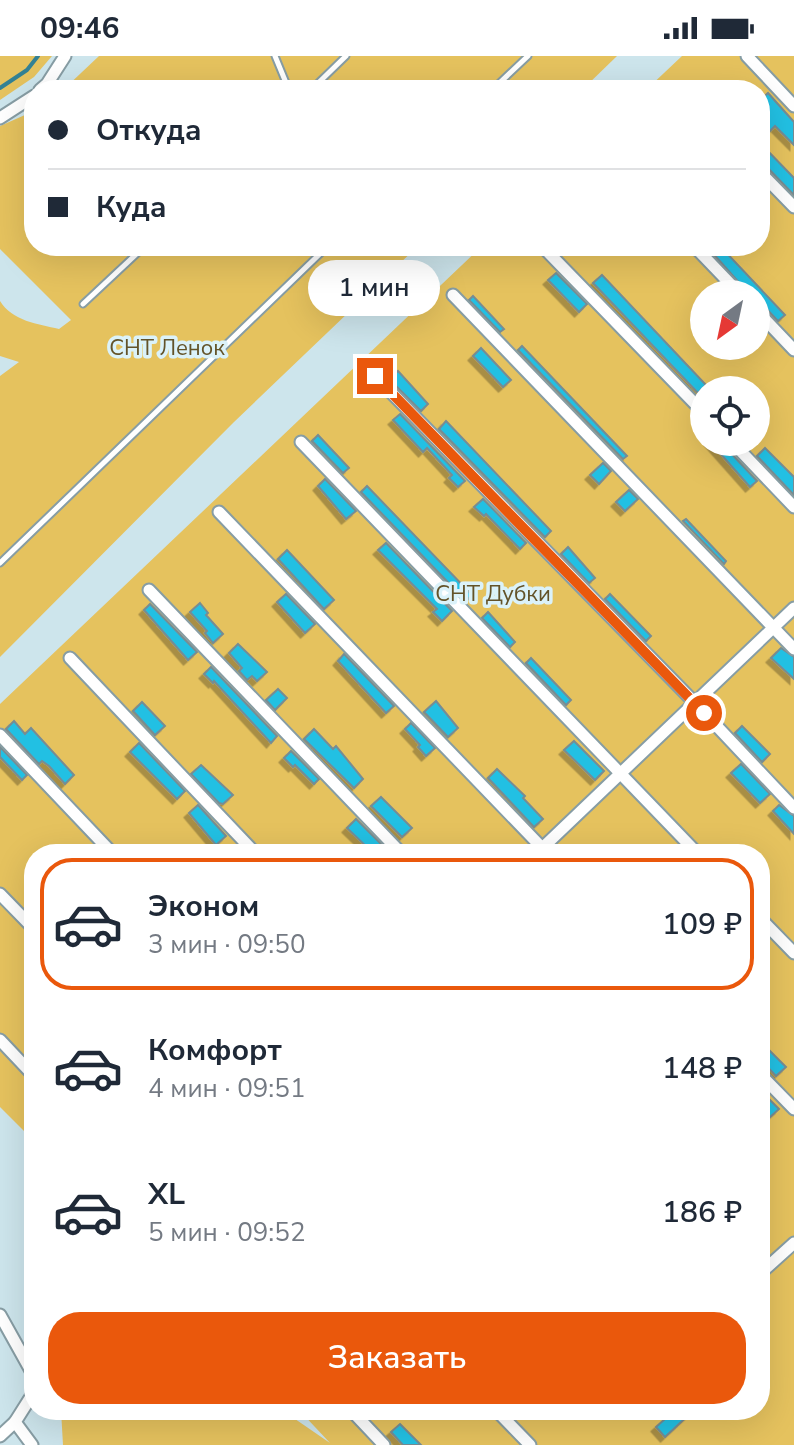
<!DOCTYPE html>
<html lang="ru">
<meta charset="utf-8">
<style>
:root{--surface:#fff;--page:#f6f6f7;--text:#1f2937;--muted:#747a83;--line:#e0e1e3;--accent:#ea580c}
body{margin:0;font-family:"Nunito Sans",sans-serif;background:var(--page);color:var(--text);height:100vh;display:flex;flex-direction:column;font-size:30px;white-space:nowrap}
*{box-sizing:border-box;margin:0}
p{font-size:26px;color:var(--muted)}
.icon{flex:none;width:44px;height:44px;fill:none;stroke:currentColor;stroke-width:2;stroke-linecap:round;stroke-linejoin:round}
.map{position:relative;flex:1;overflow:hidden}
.details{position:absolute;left:24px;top:788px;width:746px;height:576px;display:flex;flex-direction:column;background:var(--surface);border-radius:32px;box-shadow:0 8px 32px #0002}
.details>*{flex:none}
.hud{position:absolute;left:24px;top:24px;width:746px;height:176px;border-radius:32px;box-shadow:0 8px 32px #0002;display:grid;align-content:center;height:176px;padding:0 24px;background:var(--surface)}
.needle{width:52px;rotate:213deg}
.buttons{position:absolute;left:690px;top:224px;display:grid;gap:16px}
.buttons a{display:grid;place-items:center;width:80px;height:80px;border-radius:50%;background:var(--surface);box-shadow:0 8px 32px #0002;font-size:40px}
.end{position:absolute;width:36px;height:36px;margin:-18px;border:10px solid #ea580c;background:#fff;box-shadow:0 0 0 4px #fff}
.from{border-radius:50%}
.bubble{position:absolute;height:56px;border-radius:28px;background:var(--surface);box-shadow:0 8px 32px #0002;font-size:26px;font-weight:600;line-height:56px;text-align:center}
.hud b{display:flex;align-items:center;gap:28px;height:76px;font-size:30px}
.hud b+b{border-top:2px solid var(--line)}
.hud i{width:20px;height:20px;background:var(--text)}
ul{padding:14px 0 0;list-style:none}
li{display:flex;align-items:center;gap:24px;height:132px;margin:0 16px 12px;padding:0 8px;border:4px solid transparent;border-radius:32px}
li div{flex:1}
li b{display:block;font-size:30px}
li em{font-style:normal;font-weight:600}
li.current{border-color:var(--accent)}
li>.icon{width:72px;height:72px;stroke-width:1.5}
.primary-button{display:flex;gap:16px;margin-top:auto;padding:16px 24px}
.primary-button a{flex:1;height:92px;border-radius:32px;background:var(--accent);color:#fff;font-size:32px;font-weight:600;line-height:92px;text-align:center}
.status{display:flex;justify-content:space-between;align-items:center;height:56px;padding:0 40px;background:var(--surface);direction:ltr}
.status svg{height:22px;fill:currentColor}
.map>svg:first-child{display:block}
.green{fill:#e5c25e;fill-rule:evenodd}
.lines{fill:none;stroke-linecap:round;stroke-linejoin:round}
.stream{stroke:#338194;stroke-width:4}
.building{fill:#23c0e3;stroke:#778c93;stroke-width:2;filter:url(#shadow)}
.lane-casing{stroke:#879da4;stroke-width:9}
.street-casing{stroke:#879da4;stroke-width:15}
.lane{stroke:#fff;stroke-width:5}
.street{stroke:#fff;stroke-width:11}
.route{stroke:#ea580c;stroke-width:10}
.labels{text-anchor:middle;stroke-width:7;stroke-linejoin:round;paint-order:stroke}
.park-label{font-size:22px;fill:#635329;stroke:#dbf2f9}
</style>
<div class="status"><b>09:46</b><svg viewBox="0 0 49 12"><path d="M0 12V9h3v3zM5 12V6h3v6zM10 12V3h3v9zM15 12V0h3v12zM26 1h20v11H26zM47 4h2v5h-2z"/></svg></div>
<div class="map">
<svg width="794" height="1389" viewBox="0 0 794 1389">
<defs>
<filter id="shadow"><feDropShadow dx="-4.5" dy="4.5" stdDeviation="0" flood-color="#0004"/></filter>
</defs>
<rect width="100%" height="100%" fill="#cde5ec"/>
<g class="green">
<polygon points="0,0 52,0 34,21 0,44"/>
<polygon points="99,0 617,0 582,34 63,34"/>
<path d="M 682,0 L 794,0 L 794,1389 L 63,1389 L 61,1354 L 282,1354 L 330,1387 L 299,1354 L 760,1354 L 760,798 L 34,798 L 34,1085 L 0,1051 L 0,648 L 482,190 L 760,190 L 760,34 L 646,34 ZM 704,238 L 756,238 L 756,290 L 704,290 ZM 704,334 L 756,334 L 756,386 L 704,386 Z"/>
<path d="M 34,55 L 34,190 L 418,190 L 234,366 L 0,601 L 0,320 L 19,306 L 0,300 L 0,245 C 12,265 38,268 59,273 L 71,264 L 0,193 L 0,70 Z"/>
</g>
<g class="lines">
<polyline class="stream" points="0,32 27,14 38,0"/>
</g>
<g class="building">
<polygon points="768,37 794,66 794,89 775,70 760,85 760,44"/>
<polygon points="760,87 794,122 794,139 766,110 760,108"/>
<polygon points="714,190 720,190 785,259 778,265 762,248 756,246 756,238 749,238 710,194"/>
<polygon points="556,217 587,248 579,256 548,224"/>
<polygon points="602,219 706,329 698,337 593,227"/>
<polygon points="473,240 504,273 500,276 469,244"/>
<polygon points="522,290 627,400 623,403 518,294"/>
<polygon points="481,292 511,324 503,331 473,300"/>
<polygon points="398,315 428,348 421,355 389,323"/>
<polygon points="400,358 465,425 458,431 449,422 452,419 427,392 423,396 393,364"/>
<polygon points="446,365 551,475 545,481 439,373"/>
<polygon points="318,379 349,412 343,417 312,385"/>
<polygon points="710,386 724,386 726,392 757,425 750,431"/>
<polygon points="765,392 794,421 794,439 757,400"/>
<polygon points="603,407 611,415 599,428 590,419"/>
<polygon points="325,423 356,455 346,463 318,430"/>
<polygon points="367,430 472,539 466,545 361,436"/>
<polygon points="629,434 638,443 625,455 616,446"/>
<polygon points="483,443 526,487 520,493 486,458 484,460 474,451"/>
<polygon points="686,463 726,505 724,508 683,465"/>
<polygon points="386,487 452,555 442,565 433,556 437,553 378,494"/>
<polygon points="568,491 595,522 589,527 561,498"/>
<polygon points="287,494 334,544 324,553 278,503"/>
<polygon points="286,538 315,568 305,577 277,546"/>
<polygon points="610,538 651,580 646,585 605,543"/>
<polygon points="200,547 208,557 206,559 223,578 213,587 205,577 207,575 190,556"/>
<polygon points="150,548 197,596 188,604 144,554"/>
<polygon points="488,556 515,586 510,591 482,562"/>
<polygon points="238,588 267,616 257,625 252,620 247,624 239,615 242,612 229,597"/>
<polygon points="781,592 794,601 794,623 771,602"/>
<polygon points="344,598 394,650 386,657 338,605"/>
<polygon points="531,602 571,644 566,649 526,607"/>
<polygon points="211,611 277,680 271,687 214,625 213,627 204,618"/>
<polygon points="278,633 287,642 275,654 266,644"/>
<polygon points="436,645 458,672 448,681 424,656"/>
<polygon points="142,646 165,670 155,679 133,655"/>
<polygon points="14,665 25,678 31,672 74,719 65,728 49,710 42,705 39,708 6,673"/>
<polygon points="411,667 435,692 426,700 418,691 420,689 405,673"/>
<polygon points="742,670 770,698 762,706 735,677"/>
<polygon points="314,673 333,693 336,690 363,723 354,732 304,683"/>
<polygon points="574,685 604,715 595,724 564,694"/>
<polygon points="139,687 185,735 177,743 130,696"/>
<polygon points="0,691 27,719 22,724 0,701"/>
<polygon points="291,695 319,723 314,728 295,709 293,711 284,702"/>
<polygon points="741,708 770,738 760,747 731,717"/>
<polygon points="201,709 233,739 223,748 219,747 191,718"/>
<polygon points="497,713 525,740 523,742 543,763 534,771 488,722"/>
<polygon points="381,741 412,772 402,781 371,750"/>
<polygon points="198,749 226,780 216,789 189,757"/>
<polygon points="779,749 794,760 794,778 773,755"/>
<polygon points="356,763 383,790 374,798 347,772"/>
<polygon points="760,985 786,1011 776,1020 760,1003"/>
<polygon points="760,1034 779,1053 769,1062 760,1052"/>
<polygon points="675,1354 694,1354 665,1381 656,1371"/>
<polygon points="400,1368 421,1389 403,1389 391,1376"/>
</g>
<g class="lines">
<defs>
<g id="lane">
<polyline points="275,0 289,34"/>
<polyline points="311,34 346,0"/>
<polyline points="492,34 528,0"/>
<polyline points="83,248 145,190"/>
<polyline points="0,507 328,190"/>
</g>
<g id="street">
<polyline points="747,0 794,50"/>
<polyline points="678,33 680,34"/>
<polyline points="40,34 47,28 65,0"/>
<polyline points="0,62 34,40"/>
<polyline points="760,116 794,151"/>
<polyline points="542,190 704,357"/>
<polyline points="694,190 740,238"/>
<polyline points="453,239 794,593"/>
<polyline points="756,254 794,294"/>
<polyline points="375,320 695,647 794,752"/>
<polyline points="301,386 698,798"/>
<polyline points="732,386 794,451"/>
<polyline points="219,456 548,798"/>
<polyline points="149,534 402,798"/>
<polyline points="70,602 256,798"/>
<polyline points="0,679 113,798"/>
<polyline points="536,798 794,552"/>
<polyline points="0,838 34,873"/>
<polyline points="760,862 794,897"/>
<polyline points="0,984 34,1020"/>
<polyline points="760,1018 794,1053"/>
<polyline points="763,1215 794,1187"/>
<polyline points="0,1259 34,1320"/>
<polyline points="351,1354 384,1389"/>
<polyline points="496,1354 530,1389"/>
<polyline points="0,1380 15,1366"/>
<polyline points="32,1389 15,1366 34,1336"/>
</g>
</defs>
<use href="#lane" class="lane-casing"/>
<use href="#street" class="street-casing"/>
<use href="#lane" class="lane"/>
<use href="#street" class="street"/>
</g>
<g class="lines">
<polyline class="route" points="375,320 704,657"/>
</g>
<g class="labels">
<g class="park-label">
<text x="167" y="299">СНТ Ленок</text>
<text x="493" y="545">СНТ Дубки</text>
</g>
</g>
</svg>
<div class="buttons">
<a><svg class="needle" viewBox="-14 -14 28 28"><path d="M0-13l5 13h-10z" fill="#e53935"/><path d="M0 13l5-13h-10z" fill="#747a83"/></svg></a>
<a><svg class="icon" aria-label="locate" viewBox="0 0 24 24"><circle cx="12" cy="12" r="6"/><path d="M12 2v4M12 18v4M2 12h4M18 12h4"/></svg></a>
</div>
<i class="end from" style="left:704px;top:657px"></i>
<i class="end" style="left:375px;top:320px"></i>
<div class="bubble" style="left:308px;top:204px;width:132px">1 мин</div>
<div class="hud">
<b><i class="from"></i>Откуда</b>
<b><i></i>Куда</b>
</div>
<section class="details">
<ul>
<li class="current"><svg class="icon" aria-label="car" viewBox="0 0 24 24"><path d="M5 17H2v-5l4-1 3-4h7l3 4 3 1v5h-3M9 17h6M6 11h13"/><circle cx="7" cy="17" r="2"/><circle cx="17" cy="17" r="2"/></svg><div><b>Эконом</b><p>3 мин · 09:50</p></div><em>109 ₽</em></li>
<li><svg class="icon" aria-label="car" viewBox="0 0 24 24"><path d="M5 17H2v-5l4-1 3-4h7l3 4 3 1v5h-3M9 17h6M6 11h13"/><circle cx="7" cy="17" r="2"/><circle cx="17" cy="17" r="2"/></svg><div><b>Комфорт</b><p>4 мин · 09:51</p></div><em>148 ₽</em></li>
<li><svg class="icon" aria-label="car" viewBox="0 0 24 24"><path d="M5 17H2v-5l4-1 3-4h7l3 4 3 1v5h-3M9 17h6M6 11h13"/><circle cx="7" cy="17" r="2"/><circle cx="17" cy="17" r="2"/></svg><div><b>XL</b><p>5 мин · 09:52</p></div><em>186 ₽</em></li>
</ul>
<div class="primary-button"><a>Заказать</a></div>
</section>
</div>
